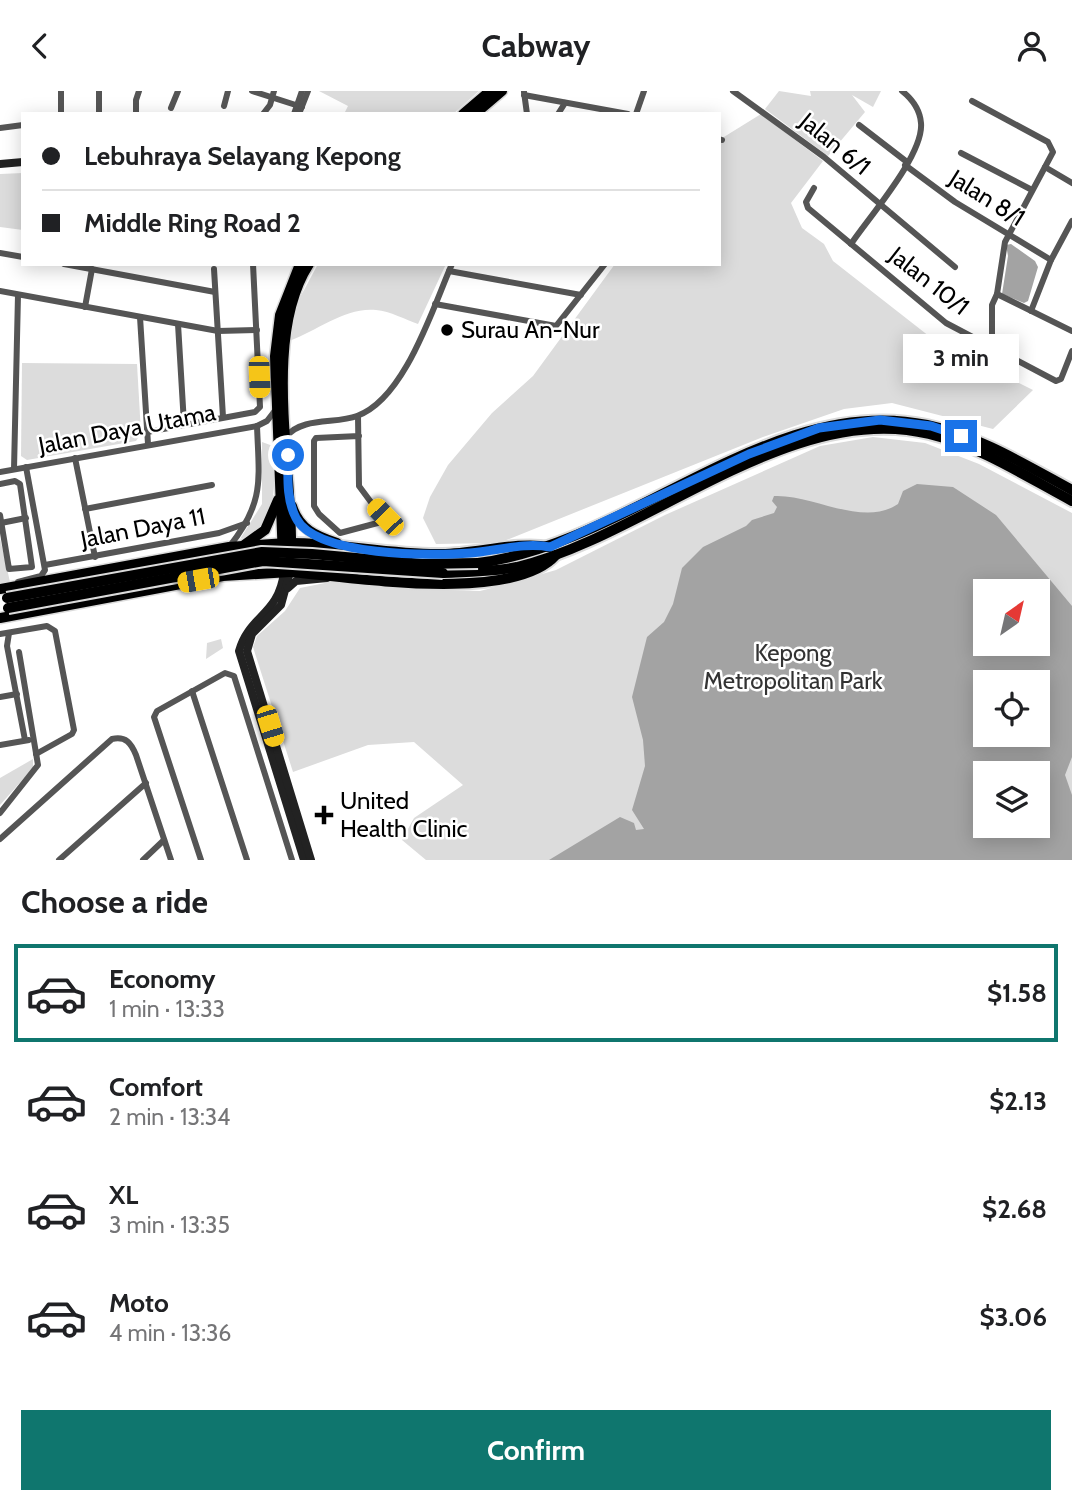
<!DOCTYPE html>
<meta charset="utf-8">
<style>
:root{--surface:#fff;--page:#f2f2f2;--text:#202124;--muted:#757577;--line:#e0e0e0;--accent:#0f766e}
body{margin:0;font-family:Cabin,sans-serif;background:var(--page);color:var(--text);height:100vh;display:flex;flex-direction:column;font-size:26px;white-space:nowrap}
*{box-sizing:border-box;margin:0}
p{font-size:23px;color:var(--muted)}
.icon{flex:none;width:38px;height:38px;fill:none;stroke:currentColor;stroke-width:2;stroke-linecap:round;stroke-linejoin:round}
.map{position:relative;height:769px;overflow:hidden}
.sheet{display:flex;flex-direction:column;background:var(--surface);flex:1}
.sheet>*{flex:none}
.top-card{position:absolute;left:21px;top:21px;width:700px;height:154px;border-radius:0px;box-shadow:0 4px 18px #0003;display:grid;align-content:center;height:154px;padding:0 21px;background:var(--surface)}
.needle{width:46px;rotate:34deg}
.tools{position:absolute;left:973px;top:488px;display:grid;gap:14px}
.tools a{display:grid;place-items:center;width:77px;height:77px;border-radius:0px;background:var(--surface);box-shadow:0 4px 18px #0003;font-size:35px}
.end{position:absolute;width:32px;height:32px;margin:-16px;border:9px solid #1a73e8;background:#fff;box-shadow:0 0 0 4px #fff}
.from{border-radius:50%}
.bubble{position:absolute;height:49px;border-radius:0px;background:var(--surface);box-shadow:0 4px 18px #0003;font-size:23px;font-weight:700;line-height:49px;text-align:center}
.car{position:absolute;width:21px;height:42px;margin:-21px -10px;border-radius:9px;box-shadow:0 0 5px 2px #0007;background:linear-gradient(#f5c518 24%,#345 0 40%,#f5c518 0 76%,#345 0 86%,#f5c518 0)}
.top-card b{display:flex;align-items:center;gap:24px;height:66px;font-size:26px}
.top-card b+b{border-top:2px solid var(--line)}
.top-card i{width:18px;height:18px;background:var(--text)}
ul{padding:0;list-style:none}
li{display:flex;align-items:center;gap:21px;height:98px;margin:0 14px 10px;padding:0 7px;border:4px solid transparent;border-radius:0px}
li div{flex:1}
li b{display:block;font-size:26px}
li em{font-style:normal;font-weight:700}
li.active{border-color:var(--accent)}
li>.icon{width:63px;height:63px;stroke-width:1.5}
h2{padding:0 21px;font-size:32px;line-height:84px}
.cta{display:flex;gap:14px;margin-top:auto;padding:14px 21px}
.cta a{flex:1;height:80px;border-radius:0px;background:var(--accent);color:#fff;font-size:28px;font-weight:700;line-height:80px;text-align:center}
header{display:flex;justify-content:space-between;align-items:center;height:91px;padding:0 21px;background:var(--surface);font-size:32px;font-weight:700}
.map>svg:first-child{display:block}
.green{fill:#dcdcdc;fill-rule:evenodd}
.water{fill:#a3a3a3;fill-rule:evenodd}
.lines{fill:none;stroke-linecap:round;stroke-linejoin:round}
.primary-casing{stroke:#dbdbdb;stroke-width:13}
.highway-casing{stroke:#dbdbdb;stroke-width:14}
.street{stroke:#555;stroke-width:6}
.secondary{stroke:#222;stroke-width:8}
.primary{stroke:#000;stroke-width:10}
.highway{stroke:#000;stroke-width:10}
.highway-bridge-casing{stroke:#dbdbdb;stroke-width:14;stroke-linecap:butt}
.highway-bridge{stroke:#000;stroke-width:10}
.route{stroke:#1a73e8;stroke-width:9}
.poi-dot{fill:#000;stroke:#fff;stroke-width:2.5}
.labels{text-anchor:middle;stroke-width:5;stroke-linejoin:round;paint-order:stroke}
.street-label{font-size:24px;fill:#000;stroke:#fff}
.poi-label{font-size:24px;fill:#000;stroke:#fff;text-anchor:start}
.park-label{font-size:24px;fill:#333;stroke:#fff}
</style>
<header><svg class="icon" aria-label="back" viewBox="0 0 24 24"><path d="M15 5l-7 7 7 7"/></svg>Cabway<svg class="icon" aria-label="person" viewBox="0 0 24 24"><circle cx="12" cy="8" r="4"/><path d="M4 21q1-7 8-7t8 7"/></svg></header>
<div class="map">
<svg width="1072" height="769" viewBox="0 0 1072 769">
<rect width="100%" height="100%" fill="#fff"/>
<g class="green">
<polygon points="319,0 479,0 453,23 344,23 348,15"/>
<polygon points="779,0 811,5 810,0 881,0 873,16 852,4 865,21 828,65 765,18"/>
<polygon points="761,23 823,70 791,112 802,137 824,153 833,170 934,249 1033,299 993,338 892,312 844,318 763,346 499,452 436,453 423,427 430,406 448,374 492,322 533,285 615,173 719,173 719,49"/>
<polygon points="23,82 23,139 0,136 0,83"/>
<path d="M 318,173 L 446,173 L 418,233 C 406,229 390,220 376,219 C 345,216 319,239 289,250 L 297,212 Z"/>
<polygon points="22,272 137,273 141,342 136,350 27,369 21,365"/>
<path d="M 873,346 L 925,352 L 979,373 L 1072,422 L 1072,769 L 426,769 L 402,749 L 414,727 L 463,694 L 414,651 L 368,654 L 293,681 L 253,556 L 257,545 L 285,520 L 300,497 L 330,491 L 412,498 L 480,500 L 507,493 L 556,479 L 665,424 L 820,355 ZM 985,500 L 1038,500 L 1038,553 L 985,553 ZM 985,592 L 1038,592 L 1038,644 L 985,644 ZM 985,682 L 1038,682 L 1038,735 L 985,735 Z"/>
<path d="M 262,351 L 273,355 C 274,391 281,434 240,448 L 262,413 Z"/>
<polygon points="0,447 10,491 0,493"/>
<polygon points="221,548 223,557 206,568 207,552"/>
<polygon points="33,668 33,677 0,714 0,687"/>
</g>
<g class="water">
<polygon points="1011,153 1035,170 1038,176 1028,210 1024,212 1002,203 1008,165 1006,154"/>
<path d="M 917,393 L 953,396 L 996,424 L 1072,515 L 1072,666 L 1065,684 L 1072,704 L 1072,769 L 549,769 L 620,726 L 634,732 L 636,739 L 644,738 L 632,719 L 645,675 L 643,649 L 632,606 L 647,546 L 664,531 L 673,513 L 682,477 L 703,456 L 746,435 L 752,429 L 774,422 L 777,416 L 772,410 L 774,405 C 813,403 863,437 898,413 L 903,400 ZM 1038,500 L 1038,553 L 985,553 L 985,500 ZM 985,592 L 1038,592 L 1038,644 L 985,644 ZM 985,682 L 1038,682 L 1038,735 L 985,735 Z"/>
</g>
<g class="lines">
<defs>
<g id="primary">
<polyline points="463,23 490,0"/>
<polyline points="475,23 502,0"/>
<path d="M 292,415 C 299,438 316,445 337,452"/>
<polyline points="244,454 265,439 278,409"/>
<path d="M 291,459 C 293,375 262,246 309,173"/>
<polyline points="283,467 275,265 280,224 300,173"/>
<polyline points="0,498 229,456 286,452"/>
<polyline points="0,527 223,485 290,481 290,474"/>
</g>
<g id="highway">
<path d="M 291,452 C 341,452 391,464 442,463 C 476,463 517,450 549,456"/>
<path d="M 478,472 C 631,453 771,301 927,334 C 979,345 1026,374 1072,399"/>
<path d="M 290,481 C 351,486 513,513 556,464"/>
<path d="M 443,482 C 468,481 493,481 517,476 C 647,445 791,309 929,343 C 979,355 1027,386 1072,410"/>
</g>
</defs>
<use href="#primary" class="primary-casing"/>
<use href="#highway" class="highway-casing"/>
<g class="street">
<polyline points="99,0 99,23"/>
<polyline points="252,0 302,16"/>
<polyline points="733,0 824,66 955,176"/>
<polyline points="524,1 527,23"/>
<polyline points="524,4 628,23"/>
<polyline points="972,10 1048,51 1053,61 1005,151 997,203 992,214 992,254"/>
<polyline points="224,15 228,0"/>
<polyline points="171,17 178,0"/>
<polyline points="61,23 61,0"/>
<polyline points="136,23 136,9 139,0"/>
<polyline points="263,23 270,14 274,0"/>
<polyline points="294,23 302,0"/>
<polyline points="299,23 308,0"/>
<polyline points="558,23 565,12"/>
<polyline points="636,23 644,0"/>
<polyline points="859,34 907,71"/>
<polyline points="0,37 23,34"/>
<polyline points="719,48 722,49"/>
<polyline points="961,62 1032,99"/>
<polyline points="905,74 955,111 1051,169"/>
<polyline points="1045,76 1072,92"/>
<polyline points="814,97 806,111 808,117 946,232 1056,290 1061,288 1072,260"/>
<path d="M 851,153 C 869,126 924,64 921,32 C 920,19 912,8 902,0"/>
<polyline points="0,162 23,166"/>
<polyline points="64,173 215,201"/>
<polyline points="214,178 223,326"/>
<polyline points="449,180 581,204"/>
<polyline points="0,200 218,240 257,239"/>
<polyline points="997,203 1072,240"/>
<polyline points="435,213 556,235 605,173"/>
<polyline points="85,216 92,178"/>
<polyline points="1031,220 1051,169 1072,130"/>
<polyline points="140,226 148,353"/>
<polyline points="178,233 184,333"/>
<polyline points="358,325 359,395 385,430 340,442 319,423 314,415 314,350 316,347 359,345"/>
<polyline points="147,341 255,321 260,316 253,173"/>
<path d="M 287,345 C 302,326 336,333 357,325 C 405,308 433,216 452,173"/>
<polyline points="75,367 95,466"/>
<polyline points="14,378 18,204"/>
<polyline points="0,381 257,335 267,330 277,317"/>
<polyline points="0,393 15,390 20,393 32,476 9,478 0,424"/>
<polyline points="85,418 212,394"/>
<polyline points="1,432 26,427"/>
<path d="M 229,456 C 265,411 259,389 257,335"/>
<polyline points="45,474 219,442 247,432"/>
<polyline points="18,491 41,485 45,479 26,376"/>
<polyline points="9,542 7,555 25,649"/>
<polyline points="0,543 47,535 55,540 74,639 72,643 36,663"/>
<polyline points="192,600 247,769"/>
<polyline points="0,606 17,603"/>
<polyline points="0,654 29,649"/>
<polyline points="0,722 38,674 19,561"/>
<path d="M 0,748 L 112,648 C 126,645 131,652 136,664 L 171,769"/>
<polyline points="59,769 146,692"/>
<polyline points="143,769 164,749"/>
<polyline points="201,769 154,626 157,620 225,582 234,585 292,769"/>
</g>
<g class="secondary">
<polyline points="0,73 23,71"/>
<path d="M 284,481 C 279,524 249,524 239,560 L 304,769"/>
<polyline points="290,481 281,514 252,543 247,560 311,769"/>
<polyline points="288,497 296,490 327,487"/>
</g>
<use href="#primary" class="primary"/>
<use href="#highway" class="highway"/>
<defs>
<g id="highway-bridge">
<polyline points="7,507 262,461 312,463 422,473 478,472"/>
<polyline points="8,517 263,470 443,482"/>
</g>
</defs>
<use href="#highway-bridge" class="highway-bridge-casing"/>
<use href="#highway-bridge" class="highway-bridge"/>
</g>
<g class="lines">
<path class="route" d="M 288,364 C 288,385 286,408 296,427 C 316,466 433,465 470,462 C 497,460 524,451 550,456 L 749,363 L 819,337 L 880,329 L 931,335 L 961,345"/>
</g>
<g class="poi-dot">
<circle cx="447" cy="239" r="7"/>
<path d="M320.5 713.5h7v7h7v7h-7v7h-7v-7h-7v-7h7z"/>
</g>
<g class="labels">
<g class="street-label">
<text transform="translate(835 53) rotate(39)" y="8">Jalan 6/1</text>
<text transform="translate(987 107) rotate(32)" y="8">Jalan 8/1</text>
<text transform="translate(929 190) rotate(38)" y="8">Jalan 10/1</text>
<text transform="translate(127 338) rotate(-11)" y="8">Jalan Daya Utama</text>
<text transform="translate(143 437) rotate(-11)" y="8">Jalan Daya 11</text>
</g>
<g class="poi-label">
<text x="461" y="247">Surau An-Nur</text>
<text x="340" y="718">United<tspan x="340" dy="28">Health Clinic</tspan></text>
</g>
<g class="park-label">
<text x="793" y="570">Kepong<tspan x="793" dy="28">Metropolitan Park</tspan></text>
</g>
</g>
</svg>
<div class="tools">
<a><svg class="needle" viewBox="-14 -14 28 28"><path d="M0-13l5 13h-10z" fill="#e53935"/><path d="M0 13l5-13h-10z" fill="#757577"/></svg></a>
<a><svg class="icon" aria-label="locate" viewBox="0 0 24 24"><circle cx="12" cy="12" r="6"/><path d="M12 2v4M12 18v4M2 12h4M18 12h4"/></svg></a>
<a><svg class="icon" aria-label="layers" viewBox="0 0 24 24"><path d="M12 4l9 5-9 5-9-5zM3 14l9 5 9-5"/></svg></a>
</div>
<i class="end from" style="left:288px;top:364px"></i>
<i class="end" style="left:961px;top:345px"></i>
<div class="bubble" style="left:903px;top:243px;width:116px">3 min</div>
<i class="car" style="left:259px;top:286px;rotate:178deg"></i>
<i class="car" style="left:385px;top:426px;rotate:316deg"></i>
<i class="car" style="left:198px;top:489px;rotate:260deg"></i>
<i class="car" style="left:270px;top:635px;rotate:163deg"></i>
<div class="top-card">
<b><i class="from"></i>Lebuhraya Selayang Kepong</b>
<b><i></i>Middle Ring Road 2</b>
</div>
</div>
<section class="sheet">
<h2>Choose a ride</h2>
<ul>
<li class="active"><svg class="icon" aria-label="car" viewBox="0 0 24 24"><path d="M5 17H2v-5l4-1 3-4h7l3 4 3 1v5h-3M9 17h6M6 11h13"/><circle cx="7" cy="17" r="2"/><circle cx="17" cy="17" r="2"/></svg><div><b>Economy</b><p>1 min · 13:33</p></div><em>$1.58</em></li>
<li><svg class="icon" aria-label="car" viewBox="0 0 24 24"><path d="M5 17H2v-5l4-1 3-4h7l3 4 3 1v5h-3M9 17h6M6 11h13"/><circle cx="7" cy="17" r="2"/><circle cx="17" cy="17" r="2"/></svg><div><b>Comfort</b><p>2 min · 13:34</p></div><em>$2.13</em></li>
<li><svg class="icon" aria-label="car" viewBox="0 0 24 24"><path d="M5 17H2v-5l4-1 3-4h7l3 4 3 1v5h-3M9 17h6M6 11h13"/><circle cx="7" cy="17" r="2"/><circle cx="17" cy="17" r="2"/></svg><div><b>XL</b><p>3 min · 13:35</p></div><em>$2.68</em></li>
<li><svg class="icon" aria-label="car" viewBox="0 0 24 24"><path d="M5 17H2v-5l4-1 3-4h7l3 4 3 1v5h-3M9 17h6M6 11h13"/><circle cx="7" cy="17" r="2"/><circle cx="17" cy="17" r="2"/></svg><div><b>Moto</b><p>4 min · 13:36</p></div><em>$3.06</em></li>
</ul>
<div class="cta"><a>Confirm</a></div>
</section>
